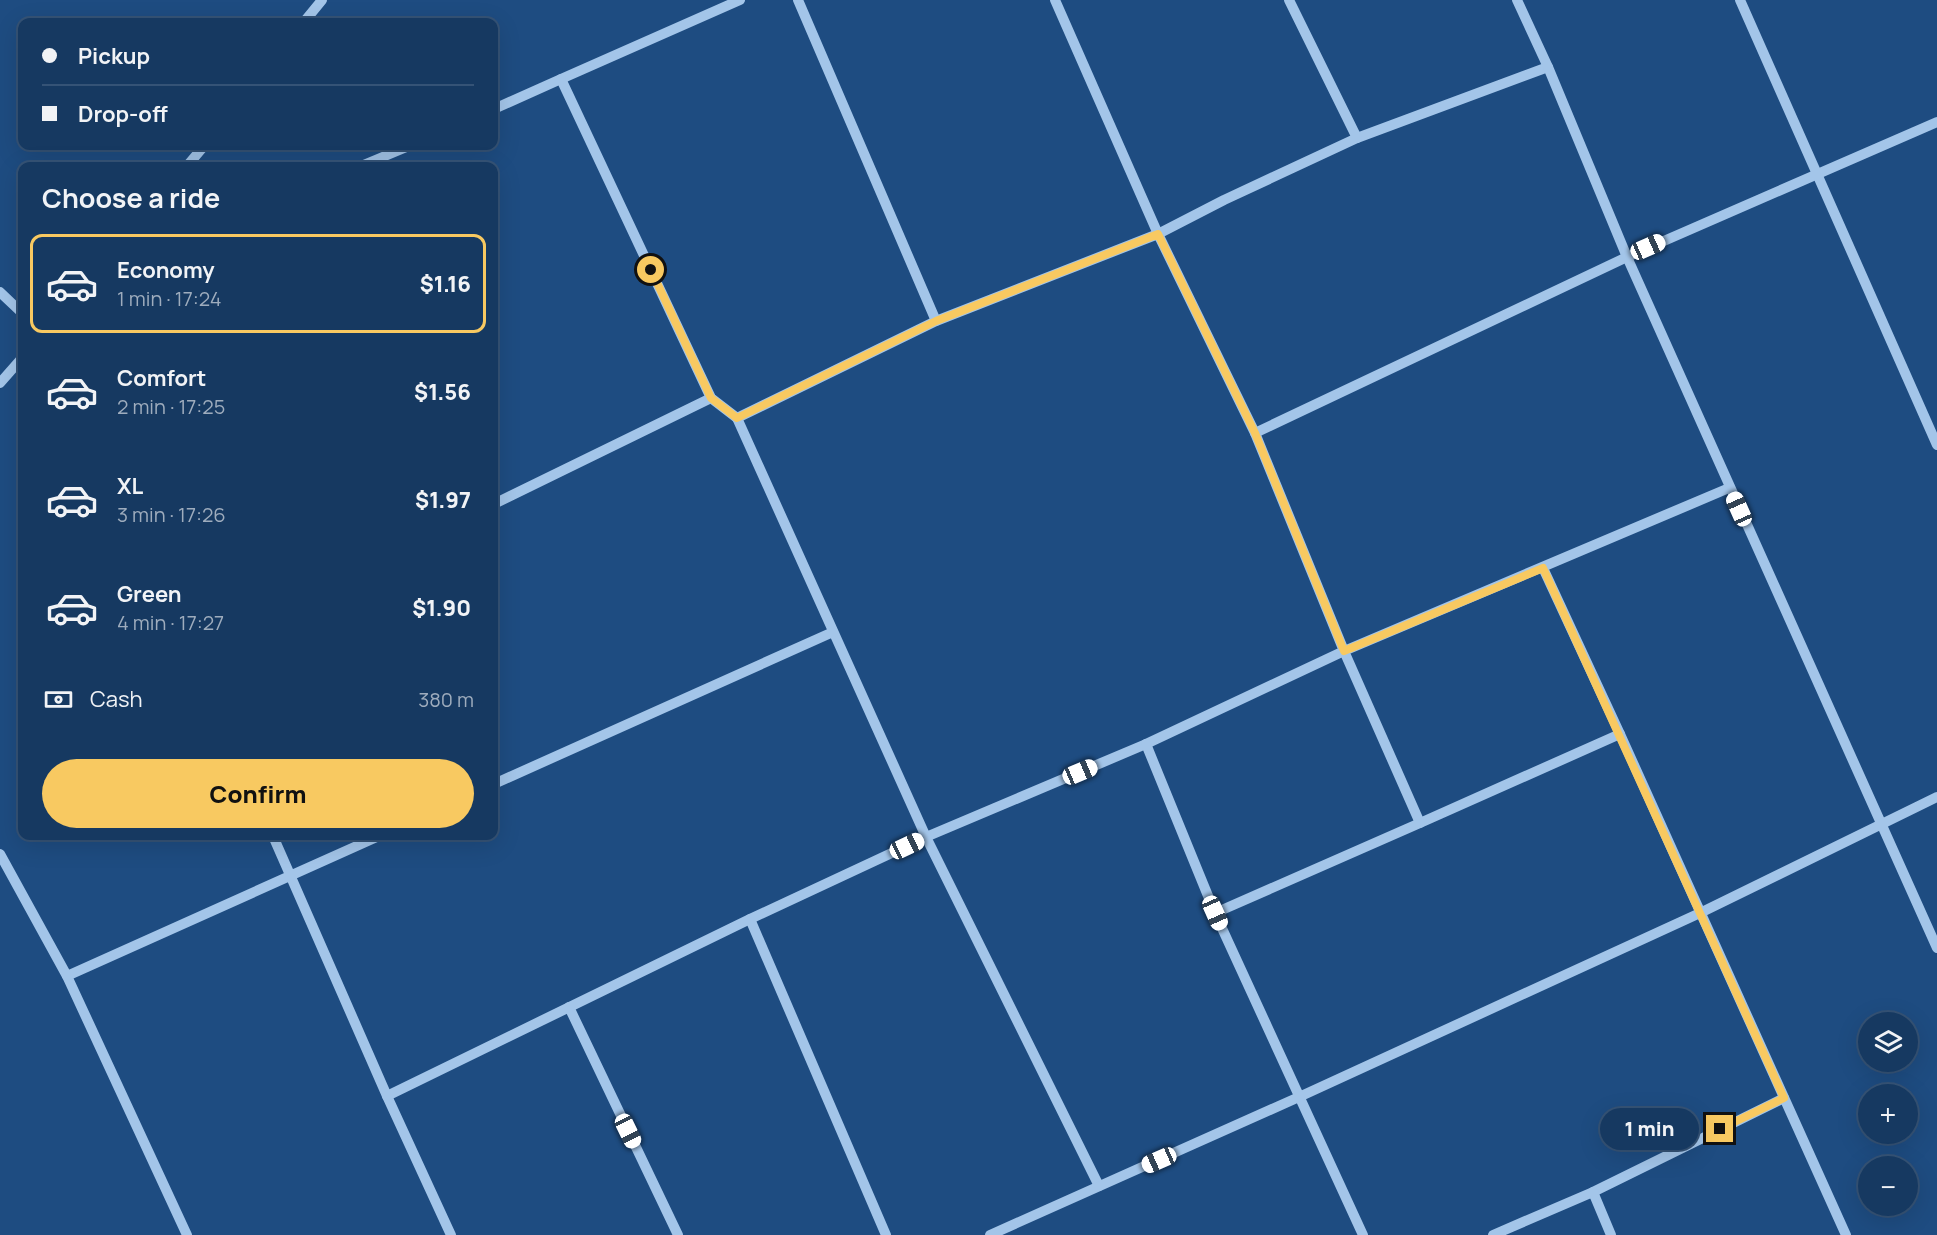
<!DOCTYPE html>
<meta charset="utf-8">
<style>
:root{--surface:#163961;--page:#23446a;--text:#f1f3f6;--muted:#9eacbd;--line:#355376;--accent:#f8c961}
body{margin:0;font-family:Manrope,sans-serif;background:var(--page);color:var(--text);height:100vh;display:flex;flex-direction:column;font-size:22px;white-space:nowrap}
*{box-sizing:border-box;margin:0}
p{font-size:20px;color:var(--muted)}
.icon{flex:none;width:33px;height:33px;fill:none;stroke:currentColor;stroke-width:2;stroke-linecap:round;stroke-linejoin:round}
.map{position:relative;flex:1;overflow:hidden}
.side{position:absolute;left:18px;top:162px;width:480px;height:678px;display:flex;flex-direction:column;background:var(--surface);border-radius:12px;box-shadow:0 6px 24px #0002,0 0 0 2px var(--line)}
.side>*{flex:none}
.hud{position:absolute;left:18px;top:18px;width:480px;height:132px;border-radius:12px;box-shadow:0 6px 24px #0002,0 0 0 2px var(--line);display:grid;align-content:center;height:132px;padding:0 24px;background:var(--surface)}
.fabs{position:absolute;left:1858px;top:1012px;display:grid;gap:12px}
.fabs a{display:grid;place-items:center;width:60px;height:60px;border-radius:50%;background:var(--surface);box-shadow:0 6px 24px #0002,0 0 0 2px var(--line);font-size:30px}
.end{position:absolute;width:27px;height:27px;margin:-14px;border:8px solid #f8c961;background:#111;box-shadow:0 0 0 3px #111}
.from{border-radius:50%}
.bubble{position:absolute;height:42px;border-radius:21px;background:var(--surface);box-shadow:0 6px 24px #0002,0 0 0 2px var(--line);font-size:20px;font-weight:800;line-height:42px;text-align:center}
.car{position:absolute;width:18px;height:36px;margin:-18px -9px;border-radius:8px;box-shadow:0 0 4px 2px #0007;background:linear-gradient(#fff 24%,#345 0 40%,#fff 0 76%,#345 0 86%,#fff 0)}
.hud b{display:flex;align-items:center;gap:21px;height:57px;font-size:22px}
.hud b+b{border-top:2px solid var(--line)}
.hud i{width:15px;height:15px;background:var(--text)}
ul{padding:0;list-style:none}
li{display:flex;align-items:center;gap:18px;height:99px;margin:0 12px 9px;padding:0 12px;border:3px solid transparent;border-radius:12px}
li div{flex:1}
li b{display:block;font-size:22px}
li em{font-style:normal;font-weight:800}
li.selected{border-color:var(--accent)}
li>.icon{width:54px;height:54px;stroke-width:1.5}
h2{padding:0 24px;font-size:27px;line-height:72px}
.pay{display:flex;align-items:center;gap:15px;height:66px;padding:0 24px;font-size:22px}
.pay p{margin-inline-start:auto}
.primary-button{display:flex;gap:12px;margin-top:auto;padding:12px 24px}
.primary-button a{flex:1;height:69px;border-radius:36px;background:var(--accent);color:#111;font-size:24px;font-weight:800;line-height:69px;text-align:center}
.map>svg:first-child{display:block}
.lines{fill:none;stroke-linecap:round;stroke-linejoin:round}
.minor{stroke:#a3c5e9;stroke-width:10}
.route{stroke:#f8c961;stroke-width:8}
</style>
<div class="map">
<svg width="1937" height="1235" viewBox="0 0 1937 1235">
<rect width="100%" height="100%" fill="#1e4c81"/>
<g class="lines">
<g class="minor">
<polyline points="740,0 561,79 711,398 737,418 936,321 1158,234 1224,200 1357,138 1548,67"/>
<polyline points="798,0 936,321"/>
<polyline points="1289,0 1357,138"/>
<polyline points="1517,0 1548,67 1627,257 1937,948"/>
<polyline points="1740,0 1937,445"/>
<polyline points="304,22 322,0"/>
<polyline points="494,109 561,79"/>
<polyline points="187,166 204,146"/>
<polyline points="361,166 409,146"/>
<polyline points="0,292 22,313"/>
<polyline points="0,383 22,358"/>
<polyline points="737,418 926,837 1146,744 1344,651 1255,433 1158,234 1055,0"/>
<polyline points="1255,433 1627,257 1937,122"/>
<polyline points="1729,488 1344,651 1420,823 1620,734 1846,1235"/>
<polyline points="494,504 711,398"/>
<polyline points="1543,568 1620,734"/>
<polyline points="1146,744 1215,913 1363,1235"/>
<polyline points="494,784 833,632"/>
<polyline points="273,836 387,1096 451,1235"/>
<polyline points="0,854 67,976 187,1235"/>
<polyline points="1215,913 1420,823"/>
<polyline points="750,919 886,1235"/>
<polyline points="67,976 379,836"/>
<polyline points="569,1007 678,1235"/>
<polyline points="387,1096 750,919 926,837 1099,1186"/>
<polyline points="1593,1192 1784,1098"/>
<polyline points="990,1235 1299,1097 1700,913 1937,797"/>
<polyline points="1493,1235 1593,1192 1611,1235"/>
</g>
</g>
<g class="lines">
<polyline class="route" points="651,270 711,398 737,418 936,321 1158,234 1255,433 1344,651 1543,568 1784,1098 1720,1129"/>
</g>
</svg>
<div class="fabs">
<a><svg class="icon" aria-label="layers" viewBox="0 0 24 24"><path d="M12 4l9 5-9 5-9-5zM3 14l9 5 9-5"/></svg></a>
<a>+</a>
<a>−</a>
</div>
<i class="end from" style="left:651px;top:270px"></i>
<i class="end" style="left:1720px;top:1129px"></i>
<div class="bubble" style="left:1600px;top:1108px;width:99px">1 min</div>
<i class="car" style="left:1648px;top:247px;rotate:66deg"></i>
<i class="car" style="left:1739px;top:509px;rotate:336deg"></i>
<i class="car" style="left:1080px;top:772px;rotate:67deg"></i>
<i class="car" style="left:907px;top:846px;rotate:65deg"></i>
<i class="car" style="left:1215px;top:913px;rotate:156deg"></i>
<i class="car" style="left:628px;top:1131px;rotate:154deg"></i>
<i class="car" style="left:1159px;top:1160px;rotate:246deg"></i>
<div class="hud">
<b><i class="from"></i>Pickup</b>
<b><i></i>Drop-off</b>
</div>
<section class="side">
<h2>Choose a ride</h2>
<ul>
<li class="selected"><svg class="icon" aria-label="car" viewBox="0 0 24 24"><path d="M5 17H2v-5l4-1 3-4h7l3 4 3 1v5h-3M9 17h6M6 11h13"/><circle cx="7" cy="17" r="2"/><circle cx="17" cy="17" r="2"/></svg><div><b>Economy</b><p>1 min · 17:24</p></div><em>$1.16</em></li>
<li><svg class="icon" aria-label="car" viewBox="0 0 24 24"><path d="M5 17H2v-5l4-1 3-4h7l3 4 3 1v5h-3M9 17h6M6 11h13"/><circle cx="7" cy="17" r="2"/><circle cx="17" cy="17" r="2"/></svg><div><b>Comfort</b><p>2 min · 17:25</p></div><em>$1.56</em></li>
<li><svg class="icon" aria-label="car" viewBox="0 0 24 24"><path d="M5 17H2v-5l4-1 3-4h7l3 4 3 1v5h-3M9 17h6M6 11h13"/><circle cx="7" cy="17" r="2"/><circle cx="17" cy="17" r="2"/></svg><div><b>XL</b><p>3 min · 17:26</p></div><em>$1.97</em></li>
<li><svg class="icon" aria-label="car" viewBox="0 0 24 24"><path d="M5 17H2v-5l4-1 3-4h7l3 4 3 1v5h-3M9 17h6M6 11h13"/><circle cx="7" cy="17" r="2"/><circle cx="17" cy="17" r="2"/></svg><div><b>Green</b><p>4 min · 17:27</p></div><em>$1.90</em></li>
</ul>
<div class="pay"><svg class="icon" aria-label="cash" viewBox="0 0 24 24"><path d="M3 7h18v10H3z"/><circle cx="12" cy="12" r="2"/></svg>Cash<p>380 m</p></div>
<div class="primary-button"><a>Confirm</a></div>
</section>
</div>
